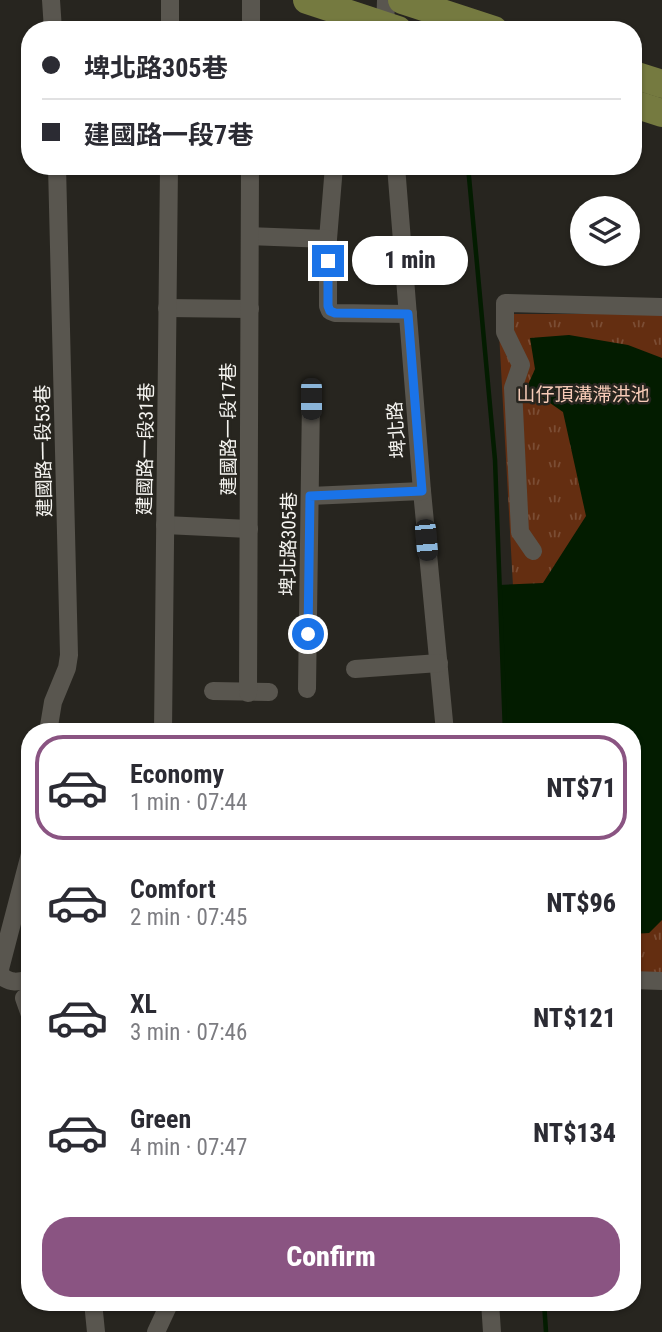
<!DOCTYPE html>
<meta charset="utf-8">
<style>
:root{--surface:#fff;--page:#f2f2f3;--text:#2b2b33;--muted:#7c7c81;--line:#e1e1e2;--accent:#8a5482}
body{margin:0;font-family:"Roboto Condensed","Noto Sans TC",sans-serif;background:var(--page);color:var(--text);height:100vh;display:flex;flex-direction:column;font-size:26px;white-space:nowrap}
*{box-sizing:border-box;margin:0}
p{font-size:23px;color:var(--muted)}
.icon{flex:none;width:38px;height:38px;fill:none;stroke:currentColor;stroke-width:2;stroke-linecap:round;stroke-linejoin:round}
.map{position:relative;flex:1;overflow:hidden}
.panel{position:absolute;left:21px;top:723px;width:620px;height:588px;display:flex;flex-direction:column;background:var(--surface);border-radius:28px;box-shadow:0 2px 5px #0004}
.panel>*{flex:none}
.guide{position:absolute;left:21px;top:21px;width:621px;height:154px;border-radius:28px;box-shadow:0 2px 5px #0004;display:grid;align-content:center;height:154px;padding:0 21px;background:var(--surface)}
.tools{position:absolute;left:570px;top:196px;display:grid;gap:14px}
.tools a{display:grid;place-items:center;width:70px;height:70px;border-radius:50%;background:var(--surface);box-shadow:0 2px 5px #0004;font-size:35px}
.end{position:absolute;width:32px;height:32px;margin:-16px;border:9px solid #1a73e8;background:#fff;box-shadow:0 0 0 4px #fff}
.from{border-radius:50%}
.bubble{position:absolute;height:49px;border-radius:24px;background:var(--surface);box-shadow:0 2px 5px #0004;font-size:23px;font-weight:800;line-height:49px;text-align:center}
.car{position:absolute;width:21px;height:42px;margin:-21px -10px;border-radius:9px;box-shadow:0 0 5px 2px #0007;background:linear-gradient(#222 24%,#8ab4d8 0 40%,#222 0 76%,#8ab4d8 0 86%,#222 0)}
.guide b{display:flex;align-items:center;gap:24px;height:66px;font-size:26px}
.guide b+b{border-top:2px solid var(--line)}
.guide i{width:18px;height:18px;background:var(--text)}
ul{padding:12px 0 0;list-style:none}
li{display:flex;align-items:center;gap:21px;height:105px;margin:0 14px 10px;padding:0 7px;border:4px solid transparent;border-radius:28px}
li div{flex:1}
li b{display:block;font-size:26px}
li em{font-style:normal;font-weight:800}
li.current{border-color:var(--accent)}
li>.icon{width:63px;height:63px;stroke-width:1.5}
.primary-button{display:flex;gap:14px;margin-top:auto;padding:14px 21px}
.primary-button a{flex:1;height:80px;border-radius:28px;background:var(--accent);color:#fff;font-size:28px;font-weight:800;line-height:80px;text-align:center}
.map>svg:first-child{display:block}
.park{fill:url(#park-tufts)}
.water{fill:#031c00}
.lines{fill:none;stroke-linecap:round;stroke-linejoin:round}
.stream{stroke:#031c00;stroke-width:4.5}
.street{stroke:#59564f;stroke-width:18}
.primary{stroke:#757a40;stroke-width:28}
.route{stroke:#1a73e8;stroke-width:9}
.labels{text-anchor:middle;stroke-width:5;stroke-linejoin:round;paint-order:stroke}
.park-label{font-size:19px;fill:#f6cbb7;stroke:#27251f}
.street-label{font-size:19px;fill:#f5f4f0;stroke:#27251f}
</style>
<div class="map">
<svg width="662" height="1332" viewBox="0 0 662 1332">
<defs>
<pattern id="park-tufts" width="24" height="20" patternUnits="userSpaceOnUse" patternTransform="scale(1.75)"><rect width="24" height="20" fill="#642e11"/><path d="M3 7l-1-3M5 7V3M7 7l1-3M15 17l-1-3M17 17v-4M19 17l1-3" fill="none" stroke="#7b4d34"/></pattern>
</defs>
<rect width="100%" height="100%" fill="#27251f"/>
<polygon class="park" points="498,314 662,314 662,973 632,973 632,732 521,731"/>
<polygon class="water" points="569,335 628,345 662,358 662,920 649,933 632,934 632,732 505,731 499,585 543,583 586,516 563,412 527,387 535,369 530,338"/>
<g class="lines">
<g class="stream">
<polyline points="468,166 495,460 505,732"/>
<polyline points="544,1302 546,1332"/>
</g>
<g class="street">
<polyline points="51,0 53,30"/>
<polyline points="170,30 170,0"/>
<polyline points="251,30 251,0"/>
<polyline points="385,30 386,0"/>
<polyline points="334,166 328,239 328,306 330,311 335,313 408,314"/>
<polyline points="396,166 422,491 445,732"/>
<polyline points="250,236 328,239"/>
<polyline points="167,308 250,309"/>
<polyline points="310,496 422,491"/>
<polyline points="165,525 249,529"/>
<polyline points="533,551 520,532 513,388 521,365 505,332 505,303 662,307"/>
<polyline points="355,669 439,663"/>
<polyline points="307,689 311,399"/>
<polyline points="213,691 269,692"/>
<polyline points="248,693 250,166"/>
<polyline points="48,732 53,702 67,668 69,655 57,166"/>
<polyline points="163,732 169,166"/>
<path d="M 30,854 L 0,969 L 1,976 C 12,984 18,982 30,979"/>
<polyline points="632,980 662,981"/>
<polyline points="24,998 30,1015"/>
<polyline points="93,1302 96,1332"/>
<polyline points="490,1302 492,1332"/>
<polyline points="156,1332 170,1302"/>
</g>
<g class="primary">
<polyline points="307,0 398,30"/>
<polyline points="402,0 494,30"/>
<polyline points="634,75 662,84"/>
<polyline points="634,104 662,113"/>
</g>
</g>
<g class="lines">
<polyline class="route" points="308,634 310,496 422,491 408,314 335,313 330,311 328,306 328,261"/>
</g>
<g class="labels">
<g class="park-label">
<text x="583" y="401">山仔頂溝滯洪池</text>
</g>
<g class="street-label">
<text transform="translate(228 429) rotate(-90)" y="7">建國路一段17巷</text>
<text transform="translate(396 430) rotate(-94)" y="7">埤北路</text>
<text transform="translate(145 449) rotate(-89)" y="7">建國路一段31巷</text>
<text transform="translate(43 451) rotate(-91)" y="7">建國路一段53巷</text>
<text transform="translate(288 544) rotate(-89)" y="7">埤北路305巷</text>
</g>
</g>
</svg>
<div class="tools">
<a><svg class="icon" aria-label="layers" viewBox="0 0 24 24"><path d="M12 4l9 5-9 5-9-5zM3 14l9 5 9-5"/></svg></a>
</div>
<i class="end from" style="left:308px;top:634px"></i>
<i class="end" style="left:328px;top:261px"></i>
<div class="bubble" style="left:352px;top:236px;width:116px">1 min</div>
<i class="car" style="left:311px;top:399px;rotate:180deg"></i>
<i class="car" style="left:426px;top:540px;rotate:175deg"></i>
<div class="guide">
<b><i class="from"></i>埤北路305巷</b>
<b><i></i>建國路一段7巷</b>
</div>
<section class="panel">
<ul>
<li class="current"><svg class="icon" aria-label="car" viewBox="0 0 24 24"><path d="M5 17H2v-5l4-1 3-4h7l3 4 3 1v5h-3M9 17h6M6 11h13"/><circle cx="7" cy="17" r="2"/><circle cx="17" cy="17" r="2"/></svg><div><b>Economy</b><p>1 min · 07:44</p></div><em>NT$71</em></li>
<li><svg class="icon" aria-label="car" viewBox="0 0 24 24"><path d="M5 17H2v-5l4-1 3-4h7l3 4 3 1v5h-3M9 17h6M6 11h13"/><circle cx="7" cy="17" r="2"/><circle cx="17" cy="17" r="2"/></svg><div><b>Comfort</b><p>2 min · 07:45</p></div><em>NT$96</em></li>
<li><svg class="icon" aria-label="car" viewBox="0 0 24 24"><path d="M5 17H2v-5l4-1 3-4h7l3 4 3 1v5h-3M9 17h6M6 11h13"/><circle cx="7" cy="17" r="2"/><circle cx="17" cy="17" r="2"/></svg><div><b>XL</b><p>3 min · 07:46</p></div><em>NT$121</em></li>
<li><svg class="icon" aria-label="car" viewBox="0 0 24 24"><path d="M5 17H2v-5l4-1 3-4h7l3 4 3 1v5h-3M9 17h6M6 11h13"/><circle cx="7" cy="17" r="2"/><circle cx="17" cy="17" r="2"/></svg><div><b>Green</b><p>4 min · 07:47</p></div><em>NT$134</em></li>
</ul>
<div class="primary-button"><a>Confirm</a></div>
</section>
</div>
